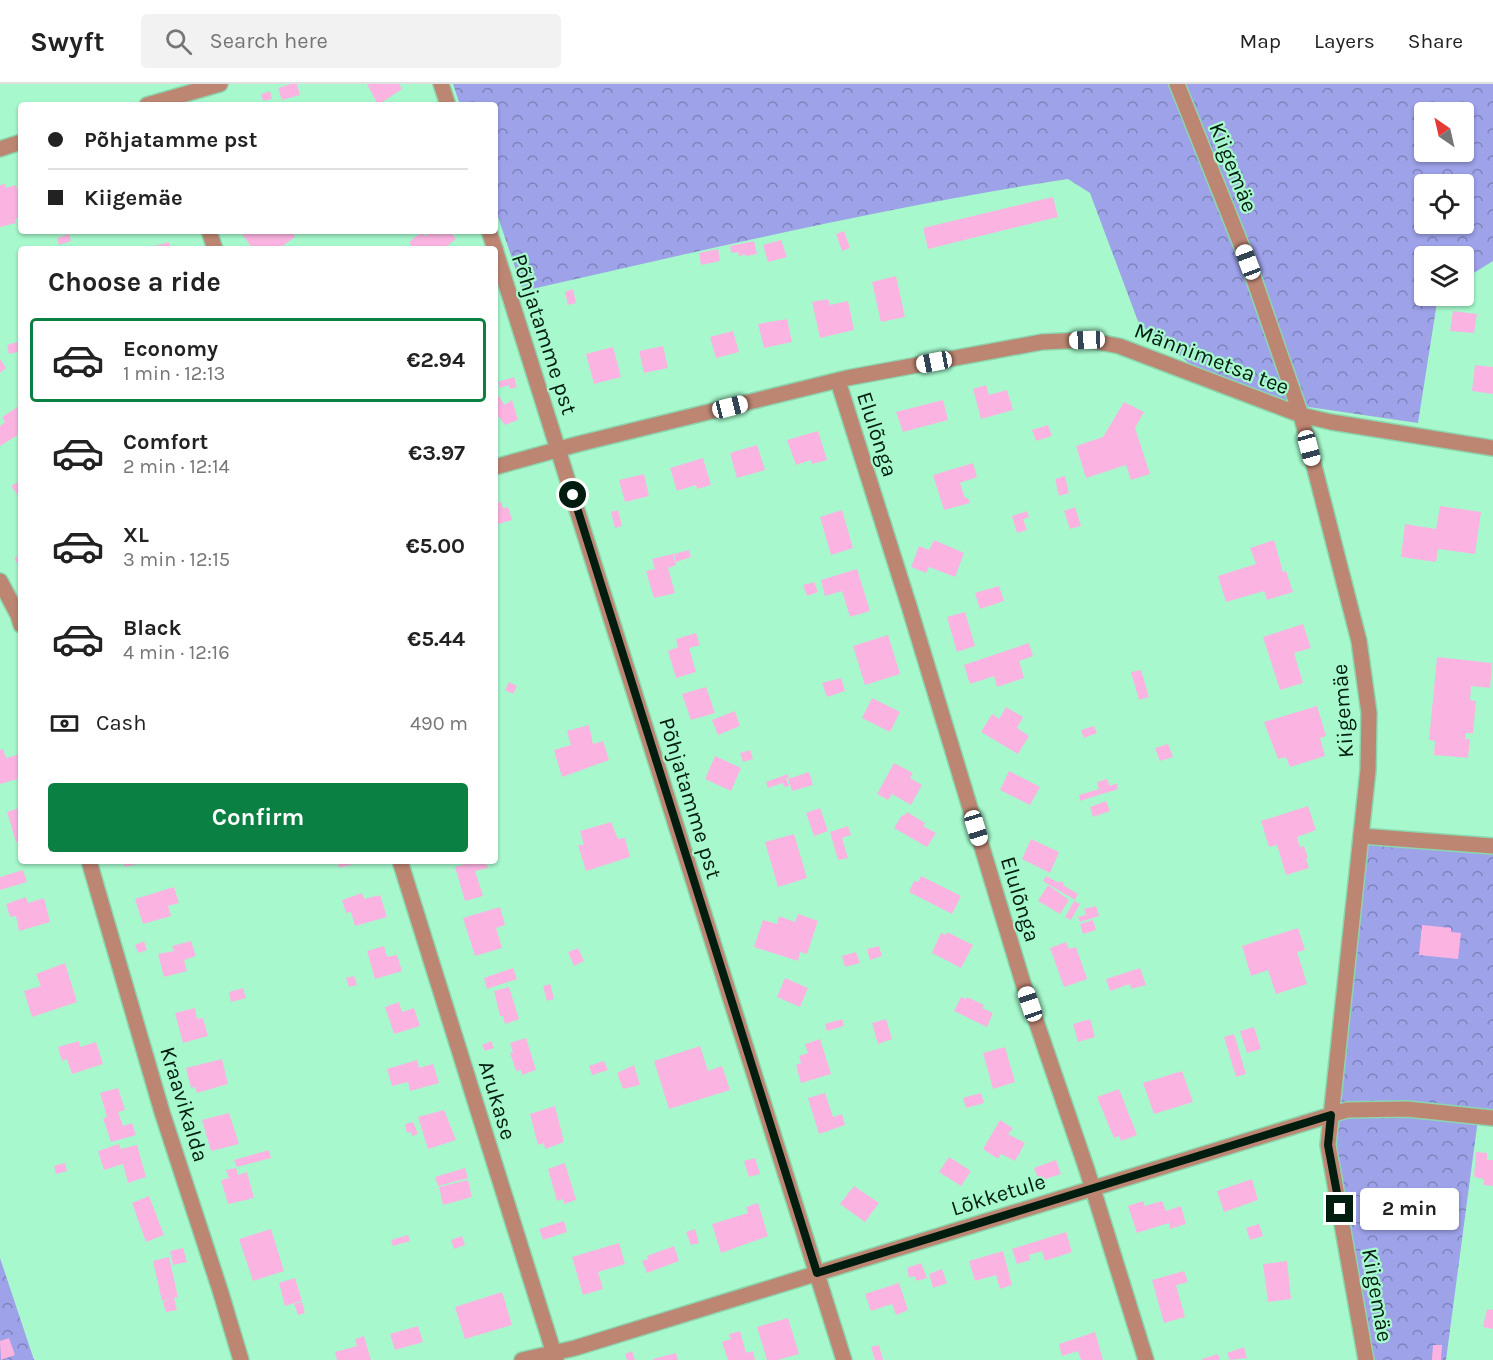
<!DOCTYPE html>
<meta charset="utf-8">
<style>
:root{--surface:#fff;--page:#f2f2f2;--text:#222;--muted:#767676;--line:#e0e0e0;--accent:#0b8043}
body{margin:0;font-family:Karla,sans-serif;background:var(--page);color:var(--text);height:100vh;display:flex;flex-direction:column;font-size:22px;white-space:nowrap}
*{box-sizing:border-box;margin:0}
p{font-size:20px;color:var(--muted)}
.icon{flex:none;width:33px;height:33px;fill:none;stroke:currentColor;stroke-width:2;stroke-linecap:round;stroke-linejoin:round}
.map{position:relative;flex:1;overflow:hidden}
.drawer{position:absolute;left:18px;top:162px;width:480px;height:618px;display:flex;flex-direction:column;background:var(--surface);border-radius:6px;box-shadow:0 2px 4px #0004}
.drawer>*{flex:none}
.top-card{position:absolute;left:18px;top:18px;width:480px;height:132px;border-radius:6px;box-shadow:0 2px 4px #0004;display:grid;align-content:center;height:132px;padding:0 30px;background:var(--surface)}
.needle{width:39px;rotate:326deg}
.tools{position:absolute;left:1414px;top:18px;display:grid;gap:12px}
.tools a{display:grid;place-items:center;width:60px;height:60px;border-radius:6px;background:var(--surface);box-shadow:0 2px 4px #0004;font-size:30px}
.end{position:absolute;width:27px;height:27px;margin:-14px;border:8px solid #001d0f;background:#fff;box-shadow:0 0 0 3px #fff}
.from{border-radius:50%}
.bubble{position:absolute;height:42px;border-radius:6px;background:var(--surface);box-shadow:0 2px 4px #0004;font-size:20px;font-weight:700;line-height:42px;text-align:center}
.car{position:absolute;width:18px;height:36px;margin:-18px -9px;border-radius:8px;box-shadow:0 0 4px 2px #0007;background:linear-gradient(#fff 24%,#345 0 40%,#fff 0 76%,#345 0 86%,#fff 0)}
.top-card b{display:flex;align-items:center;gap:21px;height:57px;font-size:22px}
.top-card b+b{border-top:2px solid var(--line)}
.top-card i{width:15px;height:15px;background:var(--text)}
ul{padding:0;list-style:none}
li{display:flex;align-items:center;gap:18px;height:84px;margin:0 12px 9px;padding:0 18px;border:3px solid transparent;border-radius:6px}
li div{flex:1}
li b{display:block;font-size:22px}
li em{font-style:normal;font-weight:700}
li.current{border-color:var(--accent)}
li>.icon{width:54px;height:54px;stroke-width:1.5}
h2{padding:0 30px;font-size:27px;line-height:72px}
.pay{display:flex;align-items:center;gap:15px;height:66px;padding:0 30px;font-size:22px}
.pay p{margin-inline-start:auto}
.button{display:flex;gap:12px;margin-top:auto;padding:12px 30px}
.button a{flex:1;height:69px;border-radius:6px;background:var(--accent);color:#fff;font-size:24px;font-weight:700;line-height:69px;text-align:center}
header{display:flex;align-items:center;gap:36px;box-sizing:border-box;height:84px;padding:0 30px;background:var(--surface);border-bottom:2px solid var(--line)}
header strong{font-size:28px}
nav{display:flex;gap:33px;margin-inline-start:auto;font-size:21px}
.search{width:420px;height:54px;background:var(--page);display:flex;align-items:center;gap:15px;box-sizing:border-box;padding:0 21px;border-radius:6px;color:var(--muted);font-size:22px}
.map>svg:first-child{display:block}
.forest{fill:url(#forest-crowns);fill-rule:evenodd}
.building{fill:#fbb4e2}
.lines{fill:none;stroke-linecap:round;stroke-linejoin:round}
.minor-casing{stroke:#8cd6af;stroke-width:18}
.minor{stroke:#bd8673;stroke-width:15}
.route{stroke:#001d0f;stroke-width:8}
.labels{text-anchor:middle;stroke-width:4.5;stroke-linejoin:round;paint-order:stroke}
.street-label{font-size:22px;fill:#001d0f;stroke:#a7f9cd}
</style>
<header>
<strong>Swyft</strong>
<div class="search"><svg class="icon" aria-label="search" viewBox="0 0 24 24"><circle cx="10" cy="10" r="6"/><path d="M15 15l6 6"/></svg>Search here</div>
<nav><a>Map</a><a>Layers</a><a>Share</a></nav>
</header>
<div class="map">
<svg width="1493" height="1276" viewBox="0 0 1493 1276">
<defs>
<pattern id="forest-crowns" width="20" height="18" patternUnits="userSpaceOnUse" patternTransform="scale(1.5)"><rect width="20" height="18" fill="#9da2e9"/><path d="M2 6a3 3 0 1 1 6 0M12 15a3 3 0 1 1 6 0" fill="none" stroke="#7e83bb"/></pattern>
</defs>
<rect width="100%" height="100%" fill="#a7f9cd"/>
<g class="forest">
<path d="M 453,0 L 1493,0 L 1493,177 L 1464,195 L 1464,172 L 1425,172 L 1425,212 L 1438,212 L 1418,339 L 1288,320 L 1194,283 L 1139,240 L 1090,109 L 1068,95 C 885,123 704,166 523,207 L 495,124 L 495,21 L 460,21 ZM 1425,28 L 1464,28 L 1464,68 L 1425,68 ZM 1425,100 L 1464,100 L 1464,140 L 1425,140 Z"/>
<polygon points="1360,751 1493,762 1493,1031 1334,1025"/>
<polygon points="1407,1030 1478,1035 1446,1276 1371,1276 1333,1062 1335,1034"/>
<polygon points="0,1174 34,1276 0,1276"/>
</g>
<g class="building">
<polygon points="291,0 297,0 300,11 282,16 278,4"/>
<polygon points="367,0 399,0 402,5 378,21"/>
<polygon points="270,7 272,15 263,17 261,10"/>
<polygon points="5,100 6,104 16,101 21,118 21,133 15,135 16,139 0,143 0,101"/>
<polygon points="1053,113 1058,133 928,165 923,144"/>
<polygon points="246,147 291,147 295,153 278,165 253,165 242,150"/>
<polygon points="432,147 438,147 441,151 450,147 456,155 443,165 414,165 409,158 422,148 425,152"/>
<polygon points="844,147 850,164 842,167 836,150"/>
<polygon points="69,150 71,157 59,161 57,154"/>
<polygon points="781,156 787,173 768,178 763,161"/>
<polygon points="754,157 757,170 746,172 746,170 739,172 738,168 731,169 730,162"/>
<polygon points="169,158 171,165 148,165 148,164"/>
<polygon points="718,165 720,177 701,181 699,169"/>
<polygon points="896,192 905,233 881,238 872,198"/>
<polygon points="573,205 576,219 568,221 565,208"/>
<polygon points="828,215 830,221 848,217 854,246 820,254 812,218"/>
<polygon points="1453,227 1477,230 1474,249 1450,247"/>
<polygon points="787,235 792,258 764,264 758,240"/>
<polygon points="733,247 739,268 716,274 710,253"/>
<polygon points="21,257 21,267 9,270 7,261"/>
<polygon points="663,262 668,284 644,289 639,267"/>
<polygon points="613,263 621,293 594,300 586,270"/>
<polygon points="0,275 6,284 0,289"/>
<polygon points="1475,281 1493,283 1493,310 1472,307"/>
<polygon points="514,293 517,303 510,305 509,301 500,304 498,298"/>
<polygon points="986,301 989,311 1007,306 1013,326 981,335 973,305"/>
<polygon points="495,307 505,321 512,316 518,336 505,341 499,333 495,332"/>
<polygon points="943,316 948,336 903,348 896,328"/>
<polygon points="1124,318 1144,328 1135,344 1150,390 1131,396 1126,381 1086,394 1076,362 1103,353"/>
<polygon points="19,322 21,325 21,349 0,362 0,342 5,338 2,333"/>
<polygon points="1048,341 1052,352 1036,357 1032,346"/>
<polygon points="818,347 827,376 812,380 811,376 796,381 787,356"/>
<polygon points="757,361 765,386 737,394 730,369"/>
<polygon points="703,374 711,401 697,405 696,401 677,407 670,384"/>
<polygon points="973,379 977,393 960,399 965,414 968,414 970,419 944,426 933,391"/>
<polygon points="644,390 649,412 625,418 619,396"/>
<polygon points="1065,392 1069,409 1059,412 1055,395"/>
<polygon points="21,396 21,416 11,402"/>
<polygon points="501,418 503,424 508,423 512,436 495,441 495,420"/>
<polygon points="1440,422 1481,428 1475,470 1438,465 1436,478 1401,473 1405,440 1436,445"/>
<polygon points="1075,423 1081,442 1070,445 1064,427"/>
<polygon points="618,426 622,442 615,444 611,428"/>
<polygon points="842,426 853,464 831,471 820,433"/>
<polygon points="1027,427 1029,433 1023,435 1027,446 1017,449 1012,432"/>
<polygon points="934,456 964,469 955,493 929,483 926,489 911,483 919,462 929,466"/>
<polygon points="1274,456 1283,488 1286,487 1293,508 1267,516 1264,507 1226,518 1218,492 1256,480 1250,464"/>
<polygon points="689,466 691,473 676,478 674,470"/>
<polygon points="673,470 676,481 668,484 675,509 654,514 646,487 655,485 652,475"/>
<polygon points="21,471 21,477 17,479 14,474"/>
<polygon points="857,485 870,527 850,533 842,507 825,512 821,496"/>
<polygon points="814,498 818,508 807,512 803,501"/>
<polygon points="999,502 1004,517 980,525 975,509"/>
<polygon points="965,528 975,562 957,568 947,533"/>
<polygon points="1303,540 1311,564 1294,569 1303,599 1280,606 1263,553"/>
<polygon points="696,549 700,561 689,564 696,588 676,594 668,567 678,563 676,555"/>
<polygon points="888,551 900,590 865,601 853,562"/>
<polygon points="1029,559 1033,572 1019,577 1024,594 997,603 994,592 970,600 964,581"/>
<polygon points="1437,573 1492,579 1490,604 1471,602 1470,616 1476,617 1473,649 1466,649 1465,655 1470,655 1468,674 1434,671 1435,657 1429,656"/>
<polygon points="1141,586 1149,613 1139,616 1131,588"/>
<polygon points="841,594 845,607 827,613 822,599"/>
<polygon points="509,598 517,602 513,610 505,606"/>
<polygon points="706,603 715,629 691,636 682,610"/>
<polygon points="872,614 900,628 890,648 862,634"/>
<polygon points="1317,622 1326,652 1320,654 1325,672 1290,683 1286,673 1278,675 1264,638"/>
<polygon points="1006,623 1023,633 1017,644 1029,652 1018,670 981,648 992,630 999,635"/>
<polygon points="735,627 740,642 718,651 712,636"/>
<polygon points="589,641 593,660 603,657 609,676 562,693 554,666 571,661 567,647"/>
<polygon points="1094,642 1097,649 1084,654 1081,646"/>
<polygon points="1168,660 1173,673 1160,677 1155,664"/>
<polygon points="3,665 6,674 21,670 21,694 0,700 0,666"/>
<polygon points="750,666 753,675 743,678 740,669"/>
<polygon points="715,672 741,684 731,707 705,695"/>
<polygon points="894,679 913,689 910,694 922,701 911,721 892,710 888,716 877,710"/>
<polygon points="1009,687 1040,703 1030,721 1000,706"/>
<polygon points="809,688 813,701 792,707 788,695"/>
<polygon points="788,690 789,694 786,694 789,702 784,703 783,699 768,704 766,698"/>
<polygon points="1107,695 1110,702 1117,699 1118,705 1080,717 1079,711 1099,705 1097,698"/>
<polygon points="1106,717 1110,727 1093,733 1090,723"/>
<polygon points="1308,722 1316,746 1297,753 1300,763 1304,762 1308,774 1306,775 1309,784 1286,791 1277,761 1269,763 1261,737"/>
<polygon points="19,724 21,730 21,756 16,758 7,728"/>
<polygon points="820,724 828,747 814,752 806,729"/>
<polygon points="907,728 925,739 923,742 936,749 927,763 894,744 902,731 904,732"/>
<polygon points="611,738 618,755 625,754 630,773 586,787 578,761 584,761 580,747"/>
<polygon points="848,742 851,751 842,754 848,774 838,776 830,748"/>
<polygon points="794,750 807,794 778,803 765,758"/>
<polygon points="1031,755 1059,768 1050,789 1022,775"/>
<polygon points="123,777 145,777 145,778 125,783"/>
<polygon points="337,777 361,777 361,778 339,784"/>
<polygon points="474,777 485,777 488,784 475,787 483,812 465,817 455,783"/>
<polygon points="23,786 27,798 0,806 0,793"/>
<polygon points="921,792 961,812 952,830 909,808 914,797 918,798"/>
<polygon points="1046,792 1059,799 1060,797 1064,799 1063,801 1078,810 1075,816 1043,797"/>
<polygon points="1048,801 1069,816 1060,830 1038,817"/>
<polygon points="174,803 179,819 168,822 171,832 143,840 135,815"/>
<polygon points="362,809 364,815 380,811 387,833 355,842 351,828 346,829 342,816"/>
<polygon points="26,813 28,819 44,814 50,838 19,847 16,832 10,833 6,820"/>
<polygon points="1074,817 1080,820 1071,836 1065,833"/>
<polygon points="1096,822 1099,832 1080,838 1078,833 1086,831 1084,825"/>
<polygon points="500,823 505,841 496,844 502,864 475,872 463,834"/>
<polygon points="798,830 818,837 807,870 800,868 798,877 754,863 763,836 777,840 779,832 795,838"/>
<polygon points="1093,836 1096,846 1083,850 1080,840"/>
<polygon points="1422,841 1451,844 1451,848 1461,849 1458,875 1419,871"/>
<polygon points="1298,844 1305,866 1297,868 1307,900 1276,910 1268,886 1251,892 1242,862"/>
<polygon points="947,848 973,861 961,884 932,869 941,849 946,851"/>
<polygon points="144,857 147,866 138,869 135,861"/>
<polygon points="191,857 196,872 184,876 187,887 164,893 158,870 174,867 172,862"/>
<polygon points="1066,858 1069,865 1076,863 1087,895 1064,903 1050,864"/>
<polygon points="384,862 387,873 397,871 402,887 375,895 367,867"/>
<polygon points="879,862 882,872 870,876 867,865"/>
<polygon points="578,864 584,877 574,882 568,868"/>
<polygon points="856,868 860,879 845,883 842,872"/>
<polygon points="65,879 77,918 32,933 24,907 41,902 36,890"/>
<polygon points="513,884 517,895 487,905 484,894"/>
<polygon points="1140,884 1146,901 1131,905 1130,900 1110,907 1106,895"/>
<polygon points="354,892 357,901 349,903 346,894"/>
<polygon points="785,894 808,904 800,923 777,913"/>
<polygon points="550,900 554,915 547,917 543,902"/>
<polygon points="509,903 519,935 505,940 503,932 500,932 494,907"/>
<polygon points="243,904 246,914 231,918 229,908"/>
<polygon points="961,913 966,915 967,913 984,921 982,924 993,929 987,943 954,927"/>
<polygon points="399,918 402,928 414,924 420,942 394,950 385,923"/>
<polygon points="195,924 197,935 203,934 208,952 183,959 175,929"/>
<polygon points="842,935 844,942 827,947 825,940"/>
<polygon points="886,935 892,955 878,960 872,939"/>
<polygon points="1090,935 1095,953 1078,958 1073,940"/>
<polygon points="1254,943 1261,965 1247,969 1240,947"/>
<polygon points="1234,950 1246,990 1236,993 1224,953"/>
<polygon points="526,954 536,986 522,991 521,986 516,987 510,969 513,968 510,959"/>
<polygon points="820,955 831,990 801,999 796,981 801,979 799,972 808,969 805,960"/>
<polygon points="79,957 80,963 96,958 103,980 72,990 67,975 62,977 58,963"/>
<polygon points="491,957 494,964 485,967 482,961"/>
<polygon points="700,962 708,987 722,982 730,1006 669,1025 654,977"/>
<polygon points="1005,963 1015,998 993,1005 983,969"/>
<polygon points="222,975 228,1000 197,1009 195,1003 191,1004 186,984"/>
<polygon points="417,976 419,984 433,980 439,999 410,1007 408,998 392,1002 387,985"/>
<polygon points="604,977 608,986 592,991 589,982"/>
<polygon points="634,981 640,1001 623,1005 617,989"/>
<polygon points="1182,987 1193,1018 1154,1030 1143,999"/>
<polygon points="118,1004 125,1026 118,1028 123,1042 132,1039 136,1051 111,1058 103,1034 107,1033 100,1009"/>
<polygon points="1119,1005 1137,1051 1121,1057 1119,1052 1114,1054 1097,1013"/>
<polygon points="825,1009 833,1033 842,1030 845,1041 819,1050 808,1014"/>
<polygon points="981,1009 984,1019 966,1024 963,1014"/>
<polygon points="555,1022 564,1058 545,1065 544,1059 538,1061 530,1030"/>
<polygon points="444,1026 456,1056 428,1065 418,1033"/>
<polygon points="229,1029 239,1060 211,1067 202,1036"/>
<polygon points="1000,1036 1013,1044 1008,1050 1025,1059 1015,1077 1001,1070 998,1075 983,1065"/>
<polygon points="413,1038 418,1050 412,1052 411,1048 407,1049 405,1040"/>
<polygon points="119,1060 121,1065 137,1061 146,1093 128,1099 123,1080 104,1086 98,1067"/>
<polygon points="269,1066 271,1074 237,1083 234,1076"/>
<polygon points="1476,1068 1487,1069 1487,1076 1493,1076 1493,1102 1484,1101 1484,1095 1474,1093"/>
<polygon points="949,1073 971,1087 961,1102 939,1088"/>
<polygon points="755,1074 760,1090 749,1093 744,1077"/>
<polygon points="1056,1076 1061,1090 1039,1097 1034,1084"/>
<polygon points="65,1079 67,1087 56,1090 54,1082"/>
<polygon points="565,1079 576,1116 564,1120 563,1115 557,1117 548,1085"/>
<polygon points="236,1084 238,1091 247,1088 254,1114 228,1120 221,1096 229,1094 226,1086"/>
<polygon points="465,1084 468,1094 438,1102 435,1093"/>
<polygon points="1252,1095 1258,1116 1224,1128 1217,1107"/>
<polygon points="468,1096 472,1113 443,1121 439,1103"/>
<polygon points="854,1102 879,1119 865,1138 840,1120"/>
<polygon points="149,1112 164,1151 146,1158 132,1119"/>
<polygon points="1143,1117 1145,1122 1162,1117 1166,1127 1181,1122 1186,1140 1170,1145 1169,1139 1137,1149 1128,1122"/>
<polygon points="758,1119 768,1152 721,1169 712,1140 748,1129 746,1123"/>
<polygon points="564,1137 567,1148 543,1156 539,1145"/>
<polygon points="1259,1140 1263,1152 1250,1156 1246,1144"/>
<polygon points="271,1145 284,1187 253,1197 239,1155"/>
<polygon points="695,1145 699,1159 691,1161 686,1148"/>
<polygon points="1066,1148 1072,1168 1045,1177 1042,1167 1029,1171 1030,1176 1017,1180 1012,1165"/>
<polygon points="408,1151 410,1157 393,1162 391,1156"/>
<polygon points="462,1152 465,1161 454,1165 451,1156"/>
<polygon points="619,1159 625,1180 598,1188 603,1205 583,1211 572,1173"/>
<polygon points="674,1162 679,1177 647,1189 642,1177 648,1175 647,1172"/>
<polygon points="183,1164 187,1178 173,1181 170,1167"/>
<polygon points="1003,1167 1012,1201 1000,1205 996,1191 975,1197 969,1177"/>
<polygon points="169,1173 178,1213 174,1214 177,1226 166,1228 163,1218 170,1215 162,1217 153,1177"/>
<polygon points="1287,1177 1291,1215 1268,1218 1263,1180"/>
<polygon points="921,1179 927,1194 916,1197 915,1192 909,1194 907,1184"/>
<polygon points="942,1185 947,1199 933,1204 929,1190"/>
<polygon points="1184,1187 1188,1198 1176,1201 1185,1233 1164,1239 1152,1196"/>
<polygon points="295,1194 302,1217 285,1222 279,1199"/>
<polygon points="899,1199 908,1226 896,1231 892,1220 871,1227 865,1210"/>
<polygon points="502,1208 512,1241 465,1255 455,1223"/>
<polygon points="302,1218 305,1229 298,1231 294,1220"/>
<polygon points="1487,1225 1493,1226 1493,1245 1483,1243"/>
<polygon points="788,1234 799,1270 778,1276 767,1276 757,1243"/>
<polygon points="418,1242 423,1258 395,1266 390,1250"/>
<polygon points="740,1247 746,1269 753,1267 755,1276 728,1276 722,1258 731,1255 729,1250"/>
<polygon points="1095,1248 1103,1276 1081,1276 1078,1267 1062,1272 1059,1260"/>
<polygon points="364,1252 371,1276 337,1276 335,1268 357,1262 355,1255"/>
<polygon points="9,1254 15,1271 1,1276 0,1257"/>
<polygon points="879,1261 883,1276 875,1276 871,1263"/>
<polygon points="1433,1261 1442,1261 1441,1276 1432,1276"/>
<polygon points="1244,1263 1247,1274 1230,1276 1227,1269"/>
<polygon points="632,1267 635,1276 627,1276 625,1270"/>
<polygon points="676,1269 678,1276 653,1276 653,1275"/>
<polygon points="1218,1270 1220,1276 1202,1276 1202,1275"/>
</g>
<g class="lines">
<defs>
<g id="minor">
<polyline points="441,0 448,21"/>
<polyline points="1177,0 1248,178 1301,331 1359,557 1369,629 1368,686 1328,1061 1366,1276"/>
<polyline points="147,21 220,0"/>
<polyline points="0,65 21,58"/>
<polyline points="209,147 215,165"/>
<polyline points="489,147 495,165"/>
<polyline points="495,165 844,1276"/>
<polyline points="838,297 909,522 1023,899 1087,1086 1146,1276"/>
<polyline points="495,383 578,360 847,294 1042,258 1087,256 1119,262 1301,331 1331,338 1493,364"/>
<polyline points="0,497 18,531 21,541"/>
<polyline points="1361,752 1493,762"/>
<polyline points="89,777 162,1028 220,1206 241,1276"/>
<polyline points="400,777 556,1276"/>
<polyline points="522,1276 575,1264 1347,1026 1407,1025 1493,1034"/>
</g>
</defs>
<use href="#minor" class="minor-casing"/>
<use href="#minor" class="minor"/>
</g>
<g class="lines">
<polyline class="route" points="573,411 817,1189 1331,1031 1328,1061 1340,1125"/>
</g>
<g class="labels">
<g class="street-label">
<text transform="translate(1234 83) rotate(68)" y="8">Kiigemäe</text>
<text transform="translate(545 250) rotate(72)" y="8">Põhjatamme pst</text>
<text transform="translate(1212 274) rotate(21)" y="8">Männimetsa tee</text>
<text transform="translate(878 350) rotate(72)" y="8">Elulõnga</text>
<text transform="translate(1342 627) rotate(-94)" y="8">Kiigemäe</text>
<text transform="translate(691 714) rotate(73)" y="8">Põhjatamme pst</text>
<text transform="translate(1021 815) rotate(73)" y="8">Elulõnga</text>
<text transform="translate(498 1016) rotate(73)" y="8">Arukase</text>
<text transform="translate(185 1020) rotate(73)" y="8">Kraavikalda</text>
<text transform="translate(998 1110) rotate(-17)" y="8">Lõkketule</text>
<text transform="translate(1378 1211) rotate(80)" y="8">Kiigemäe</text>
</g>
</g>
</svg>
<div class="tools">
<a><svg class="needle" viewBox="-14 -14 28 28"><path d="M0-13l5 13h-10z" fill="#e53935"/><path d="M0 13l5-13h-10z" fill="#767676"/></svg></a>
<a><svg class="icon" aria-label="locate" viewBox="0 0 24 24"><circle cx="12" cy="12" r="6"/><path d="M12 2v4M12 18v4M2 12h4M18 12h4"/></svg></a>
<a><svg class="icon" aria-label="layers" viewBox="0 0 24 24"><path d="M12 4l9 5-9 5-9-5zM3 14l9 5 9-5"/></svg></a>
</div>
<i class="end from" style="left:573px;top:411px"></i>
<i class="end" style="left:1340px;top:1125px"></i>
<div class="bubble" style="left:1360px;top:1104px;width:99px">2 min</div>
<i class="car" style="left:1248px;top:178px;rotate:339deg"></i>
<i class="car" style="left:1087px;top:256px;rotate:268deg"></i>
<i class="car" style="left:934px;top:278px;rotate:259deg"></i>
<i class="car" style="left:730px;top:323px;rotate:76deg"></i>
<i class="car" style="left:1309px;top:364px;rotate:165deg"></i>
<i class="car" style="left:976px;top:744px;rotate:163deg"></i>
<i class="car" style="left:1030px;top:920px;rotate:341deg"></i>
<div class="top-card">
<b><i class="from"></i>Põhjatamme pst</b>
<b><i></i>Kiigemäe</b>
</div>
<section class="drawer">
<h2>Choose a ride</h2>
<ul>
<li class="current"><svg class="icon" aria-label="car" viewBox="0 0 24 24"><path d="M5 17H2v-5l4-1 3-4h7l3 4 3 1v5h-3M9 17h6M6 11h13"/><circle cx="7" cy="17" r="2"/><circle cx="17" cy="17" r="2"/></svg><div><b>Economy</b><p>1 min · 12:13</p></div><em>€2.94</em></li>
<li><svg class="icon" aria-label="car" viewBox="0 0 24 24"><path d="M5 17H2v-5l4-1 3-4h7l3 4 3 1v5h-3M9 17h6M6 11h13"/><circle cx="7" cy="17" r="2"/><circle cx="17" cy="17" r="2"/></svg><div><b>Comfort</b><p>2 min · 12:14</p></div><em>€3.97</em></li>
<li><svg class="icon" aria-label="car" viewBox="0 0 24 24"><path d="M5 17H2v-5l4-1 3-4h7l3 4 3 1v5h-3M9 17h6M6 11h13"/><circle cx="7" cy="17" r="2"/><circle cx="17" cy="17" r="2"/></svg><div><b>XL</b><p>3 min · 12:15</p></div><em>€5.00</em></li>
<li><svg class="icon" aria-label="car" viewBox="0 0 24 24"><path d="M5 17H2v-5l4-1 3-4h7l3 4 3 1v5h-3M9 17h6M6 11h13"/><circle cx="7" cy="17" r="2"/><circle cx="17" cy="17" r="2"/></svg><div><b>Black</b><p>4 min · 12:16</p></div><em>€5.44</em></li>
</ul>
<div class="pay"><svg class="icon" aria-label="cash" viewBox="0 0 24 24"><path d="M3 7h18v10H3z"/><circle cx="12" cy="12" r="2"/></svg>Cash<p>490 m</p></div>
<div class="button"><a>Confirm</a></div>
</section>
</div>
